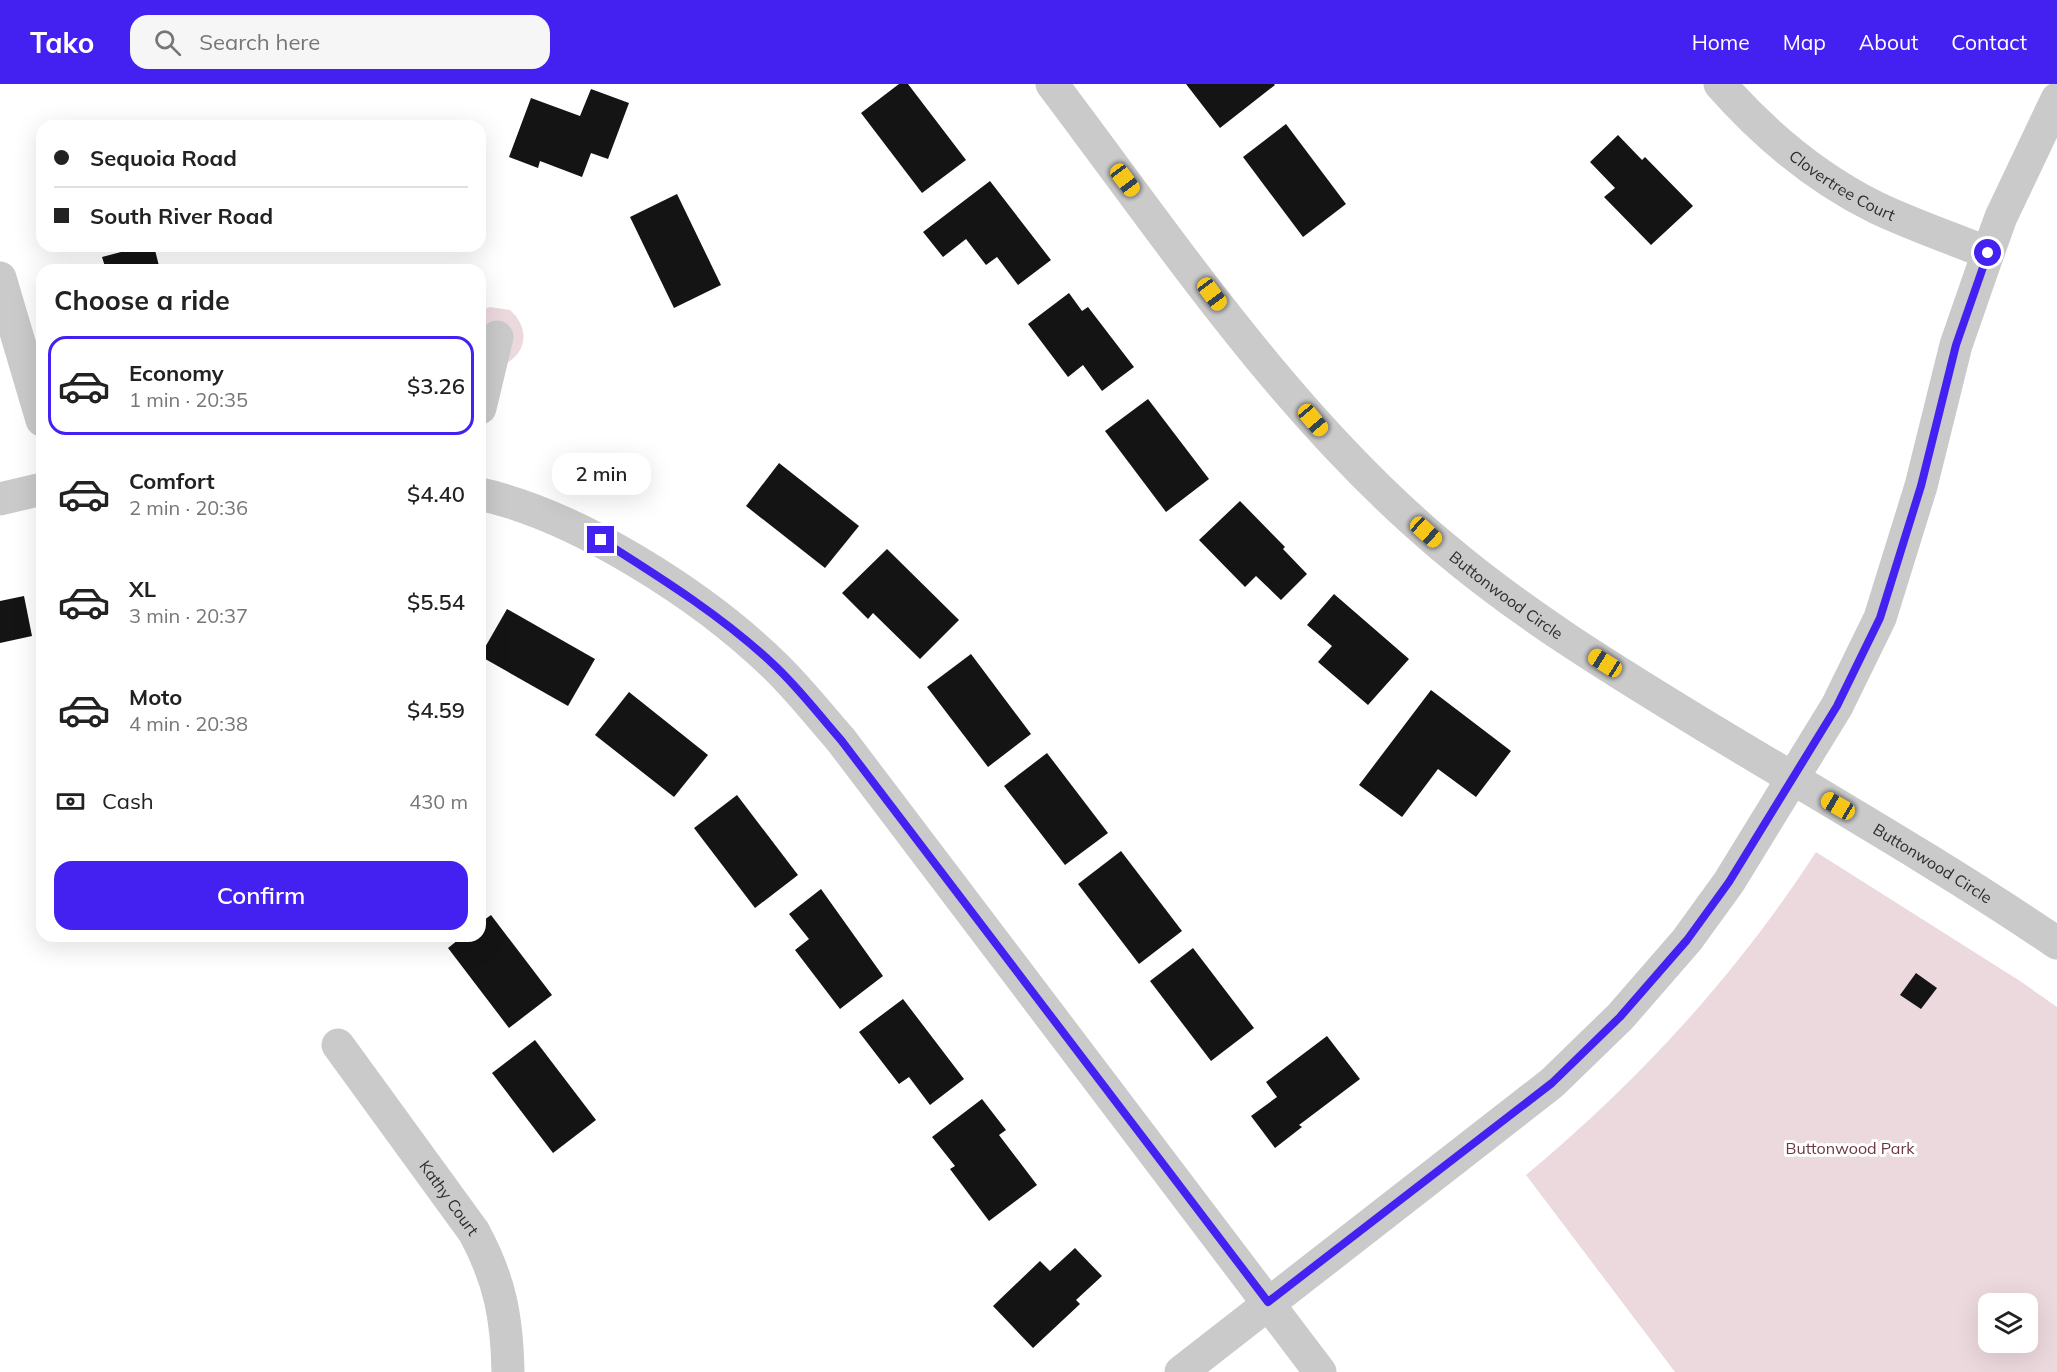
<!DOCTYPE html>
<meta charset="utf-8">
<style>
:root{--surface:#fff;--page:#f6f6f6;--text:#222;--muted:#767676;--line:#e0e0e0;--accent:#4521f1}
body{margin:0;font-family:Mulish,sans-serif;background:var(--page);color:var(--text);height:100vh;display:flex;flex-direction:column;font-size:22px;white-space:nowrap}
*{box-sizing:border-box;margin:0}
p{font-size:20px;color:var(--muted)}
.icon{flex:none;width:33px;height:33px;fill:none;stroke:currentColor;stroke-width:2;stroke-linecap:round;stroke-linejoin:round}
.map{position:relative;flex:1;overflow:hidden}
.sheet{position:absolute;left:36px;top:180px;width:450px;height:678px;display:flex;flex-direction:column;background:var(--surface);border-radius:18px;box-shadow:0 6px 24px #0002}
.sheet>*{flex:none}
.top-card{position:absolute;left:36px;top:36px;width:450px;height:132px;border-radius:18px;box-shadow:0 6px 24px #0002;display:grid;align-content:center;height:132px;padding:0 18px;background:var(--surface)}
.fabs{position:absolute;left:1978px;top:1209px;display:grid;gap:12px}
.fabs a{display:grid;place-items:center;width:60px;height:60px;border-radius:12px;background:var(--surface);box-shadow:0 6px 24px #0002;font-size:30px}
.end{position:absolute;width:27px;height:27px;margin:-14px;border:8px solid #4521f1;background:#fff;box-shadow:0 0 0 3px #fff}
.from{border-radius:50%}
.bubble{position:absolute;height:42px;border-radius:18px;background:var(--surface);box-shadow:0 6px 24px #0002;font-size:20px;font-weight:600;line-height:42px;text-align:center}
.car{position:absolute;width:18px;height:36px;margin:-18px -9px;border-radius:8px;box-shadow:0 0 4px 2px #0007;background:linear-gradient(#f5c518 24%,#345 0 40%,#f5c518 0 76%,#345 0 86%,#f5c518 0)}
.top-card b{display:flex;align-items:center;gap:21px;height:57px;font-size:22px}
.top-card b+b{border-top:2px solid var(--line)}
.top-card i{width:15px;height:15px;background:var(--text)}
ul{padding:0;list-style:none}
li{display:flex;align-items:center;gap:18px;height:99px;margin:0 12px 9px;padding:0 6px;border:3px solid transparent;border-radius:18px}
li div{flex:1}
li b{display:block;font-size:22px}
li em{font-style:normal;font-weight:600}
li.on{border-color:var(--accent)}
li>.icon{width:54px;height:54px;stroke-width:1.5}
h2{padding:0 18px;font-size:27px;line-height:72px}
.pay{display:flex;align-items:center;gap:15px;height:66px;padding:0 18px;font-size:22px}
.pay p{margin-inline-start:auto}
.cta{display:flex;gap:12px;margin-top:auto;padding:12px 18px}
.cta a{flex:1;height:69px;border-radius:18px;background:var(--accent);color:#fff;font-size:24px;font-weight:600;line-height:69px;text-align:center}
header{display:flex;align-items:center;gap:36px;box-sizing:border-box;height:84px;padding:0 30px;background:var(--accent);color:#fff}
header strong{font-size:28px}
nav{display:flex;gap:33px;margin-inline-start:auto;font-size:21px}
.search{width:420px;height:54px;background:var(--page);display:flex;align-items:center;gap:15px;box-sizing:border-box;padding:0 21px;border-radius:18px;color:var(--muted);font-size:22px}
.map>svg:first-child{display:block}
.green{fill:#ecd9de;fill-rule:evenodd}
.building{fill:#141414}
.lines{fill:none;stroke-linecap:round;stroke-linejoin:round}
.minor{stroke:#cacaca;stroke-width:33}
.route{stroke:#4521f1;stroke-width:8}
.labels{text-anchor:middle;stroke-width:6;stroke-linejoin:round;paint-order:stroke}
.street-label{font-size:16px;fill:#2d2d2d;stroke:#fff}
.park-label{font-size:16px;fill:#6b3743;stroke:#fff}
</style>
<header>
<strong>Tako</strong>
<div class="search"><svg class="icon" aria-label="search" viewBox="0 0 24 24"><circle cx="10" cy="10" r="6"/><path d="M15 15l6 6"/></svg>Search here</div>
<nav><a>Home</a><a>Map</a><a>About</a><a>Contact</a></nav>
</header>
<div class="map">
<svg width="2057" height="1288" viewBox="0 0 2057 1288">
<rect width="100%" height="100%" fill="#fff"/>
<g class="green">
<path d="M 490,223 L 510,226 C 531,245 527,271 501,282 L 480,278 L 480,226 Z"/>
<path d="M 1816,768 L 2020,897 L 2057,923 L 2057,1288 L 1675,1288 L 1526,1091 C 1638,998 1737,890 1816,768 ZM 1989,1220 L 2028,1220 L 2028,1258 L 1989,1258 Z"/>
</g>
<g class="building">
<polygon points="899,0 908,0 966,76 922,109 861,29"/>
<polygon points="1186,0 1274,0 1275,1 1220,44"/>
<polygon points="591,5 629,19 608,75 591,69 582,93 540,77 538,84 509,73 531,14 580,32"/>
<polygon points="1286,40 1346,120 1303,153 1243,73"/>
<polygon points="1618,51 1642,76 1645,73 1693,122 1651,161 1604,113 1615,104 1590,78"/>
<polygon points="990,97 1051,176 1018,201 997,173 986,181 966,155 943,173 923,148"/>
<polygon points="677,110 721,201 674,224 630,133"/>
<polygon points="144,162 154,162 160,186 106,186 102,173"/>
<polygon points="1069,209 1082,227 1088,223 1134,283 1102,307 1083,281 1068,293 1028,240"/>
<polygon points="1148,315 1209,395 1166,428 1105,347"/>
<polygon points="779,379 859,442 825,484 746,422"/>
<polygon points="1240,417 1285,463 1283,465 1307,490 1281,516 1256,492 1245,503 1199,456"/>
<polygon points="887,465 959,536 920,575 873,529 868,535 842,509"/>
<polygon points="1334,510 1409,575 1368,621 1318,578 1332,562 1307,541"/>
<polygon points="24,512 32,552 0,559 0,517"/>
<polygon points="507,525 595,575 568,622 480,572"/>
<polygon points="971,570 1031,650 988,683 927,603"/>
<polygon points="1431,606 1511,667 1476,713 1438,685 1402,733 1359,701"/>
<polygon points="629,608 708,671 674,713 595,651"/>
<polygon points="1047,669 1108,749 1065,781 1004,702"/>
<polygon points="737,711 798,791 755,824 694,744"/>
<polygon points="1121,767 1182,847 1139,880 1078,800"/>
<polygon points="821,805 883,892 840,925 795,866 809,855 789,830"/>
<polygon points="491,831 552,911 509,944 448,864 463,852 480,852 480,839"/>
<polygon points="1193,864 1254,944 1211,977 1150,897"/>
<polygon points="1916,889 1937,904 1921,925 1900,911"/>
<polygon points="903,915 964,995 930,1021 909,993 899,1000 859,948"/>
<polygon points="1327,952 1360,995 1299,1041 1302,1043 1275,1064 1251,1032 1277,1013 1266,998"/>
<polygon points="535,956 596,1036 553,1069 492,989"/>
<polygon points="982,1015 1006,1046 999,1051 1037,1101 989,1137 950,1085 955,1082 932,1053"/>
<polygon points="1075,1164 1102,1192 1076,1216 1080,1220 1033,1264 993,1222 1040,1177 1050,1187"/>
</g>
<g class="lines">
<g class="minor">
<path id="s1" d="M 1052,0 C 1173,160 1287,332 1442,462 C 1522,530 1612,585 1702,640 C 1821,712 1942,781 2057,859"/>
<path id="s2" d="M 1720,0 C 1765,51 1816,94 1877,124 C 1913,141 1951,154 1988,169"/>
<polyline points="0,194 42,336"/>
<polyline points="480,324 497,253"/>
<path d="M 480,410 C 577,431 703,512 774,581 C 798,604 819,631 841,656 L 1320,1288"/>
<polyline points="0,415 42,405"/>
<path id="s3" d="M 338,961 L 474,1148 C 500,1196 507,1234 508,1288"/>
<polyline points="1181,1288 1552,999 1620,933 1687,856 1729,798 1837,622 1880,534 1921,402 1956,261 1988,169 2001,133 2057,15"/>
</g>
</g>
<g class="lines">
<path class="route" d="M 601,456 C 661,494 722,532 773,580 C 798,603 819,631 841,656 L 1268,1218 L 1552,999 L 1620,933 L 1687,856 L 1729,798 L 1837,622 L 1880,534 L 1921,402 L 1956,261 L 1988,169"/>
</g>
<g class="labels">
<g class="street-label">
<text dy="6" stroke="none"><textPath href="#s2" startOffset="160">Clovertree Court</textPath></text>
<text dy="6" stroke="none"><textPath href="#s1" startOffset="687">Buttonwood Circle</textPath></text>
<text dy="6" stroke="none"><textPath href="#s1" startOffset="1191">Buttonwood Circle</textPath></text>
<text dy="6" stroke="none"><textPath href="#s3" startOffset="189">Kathy Court</textPath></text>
</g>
<g class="park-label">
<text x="1850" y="1070">Buttonwood Park</text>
</g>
</g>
</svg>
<div class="fabs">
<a><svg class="icon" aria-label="layers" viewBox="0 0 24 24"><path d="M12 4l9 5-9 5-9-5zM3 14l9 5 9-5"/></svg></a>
</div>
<i class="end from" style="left:1988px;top:169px"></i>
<i class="end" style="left:601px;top:456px"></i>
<div class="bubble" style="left:552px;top:369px;width:99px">2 min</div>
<i class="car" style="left:1125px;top:96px;rotate:143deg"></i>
<i class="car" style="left:1212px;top:210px;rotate:143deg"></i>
<i class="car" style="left:1313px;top:336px;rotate:140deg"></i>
<i class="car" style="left:1426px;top:448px;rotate:132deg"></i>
<i class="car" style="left:1605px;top:579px;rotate:302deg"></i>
<i class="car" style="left:1838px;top:722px;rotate:300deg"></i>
<div class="top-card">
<b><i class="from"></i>Sequoia Road</b>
<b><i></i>South River Road</b>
</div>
<section class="sheet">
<h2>Choose a ride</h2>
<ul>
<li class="on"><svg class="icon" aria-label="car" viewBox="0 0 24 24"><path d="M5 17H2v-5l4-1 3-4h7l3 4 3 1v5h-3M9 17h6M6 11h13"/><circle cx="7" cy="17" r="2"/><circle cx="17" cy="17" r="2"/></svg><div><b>Economy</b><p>1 min · 20:35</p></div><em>$3.26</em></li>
<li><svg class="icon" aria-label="car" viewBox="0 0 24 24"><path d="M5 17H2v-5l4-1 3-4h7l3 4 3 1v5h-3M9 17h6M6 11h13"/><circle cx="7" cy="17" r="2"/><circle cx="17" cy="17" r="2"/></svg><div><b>Comfort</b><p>2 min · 20:36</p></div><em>$4.40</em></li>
<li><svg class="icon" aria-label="car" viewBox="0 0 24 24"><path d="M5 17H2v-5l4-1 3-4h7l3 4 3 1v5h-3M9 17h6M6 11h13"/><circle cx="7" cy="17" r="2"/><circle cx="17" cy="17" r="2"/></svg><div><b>XL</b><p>3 min · 20:37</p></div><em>$5.54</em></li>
<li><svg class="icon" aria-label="car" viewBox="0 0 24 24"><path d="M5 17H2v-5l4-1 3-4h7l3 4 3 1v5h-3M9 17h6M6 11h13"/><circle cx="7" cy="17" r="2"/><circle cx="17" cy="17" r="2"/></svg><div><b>Moto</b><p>4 min · 20:38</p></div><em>$4.59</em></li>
</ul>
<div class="pay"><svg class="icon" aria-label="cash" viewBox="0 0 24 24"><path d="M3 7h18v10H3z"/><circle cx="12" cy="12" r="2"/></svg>Cash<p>430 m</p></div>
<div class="cta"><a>Confirm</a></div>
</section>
</div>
